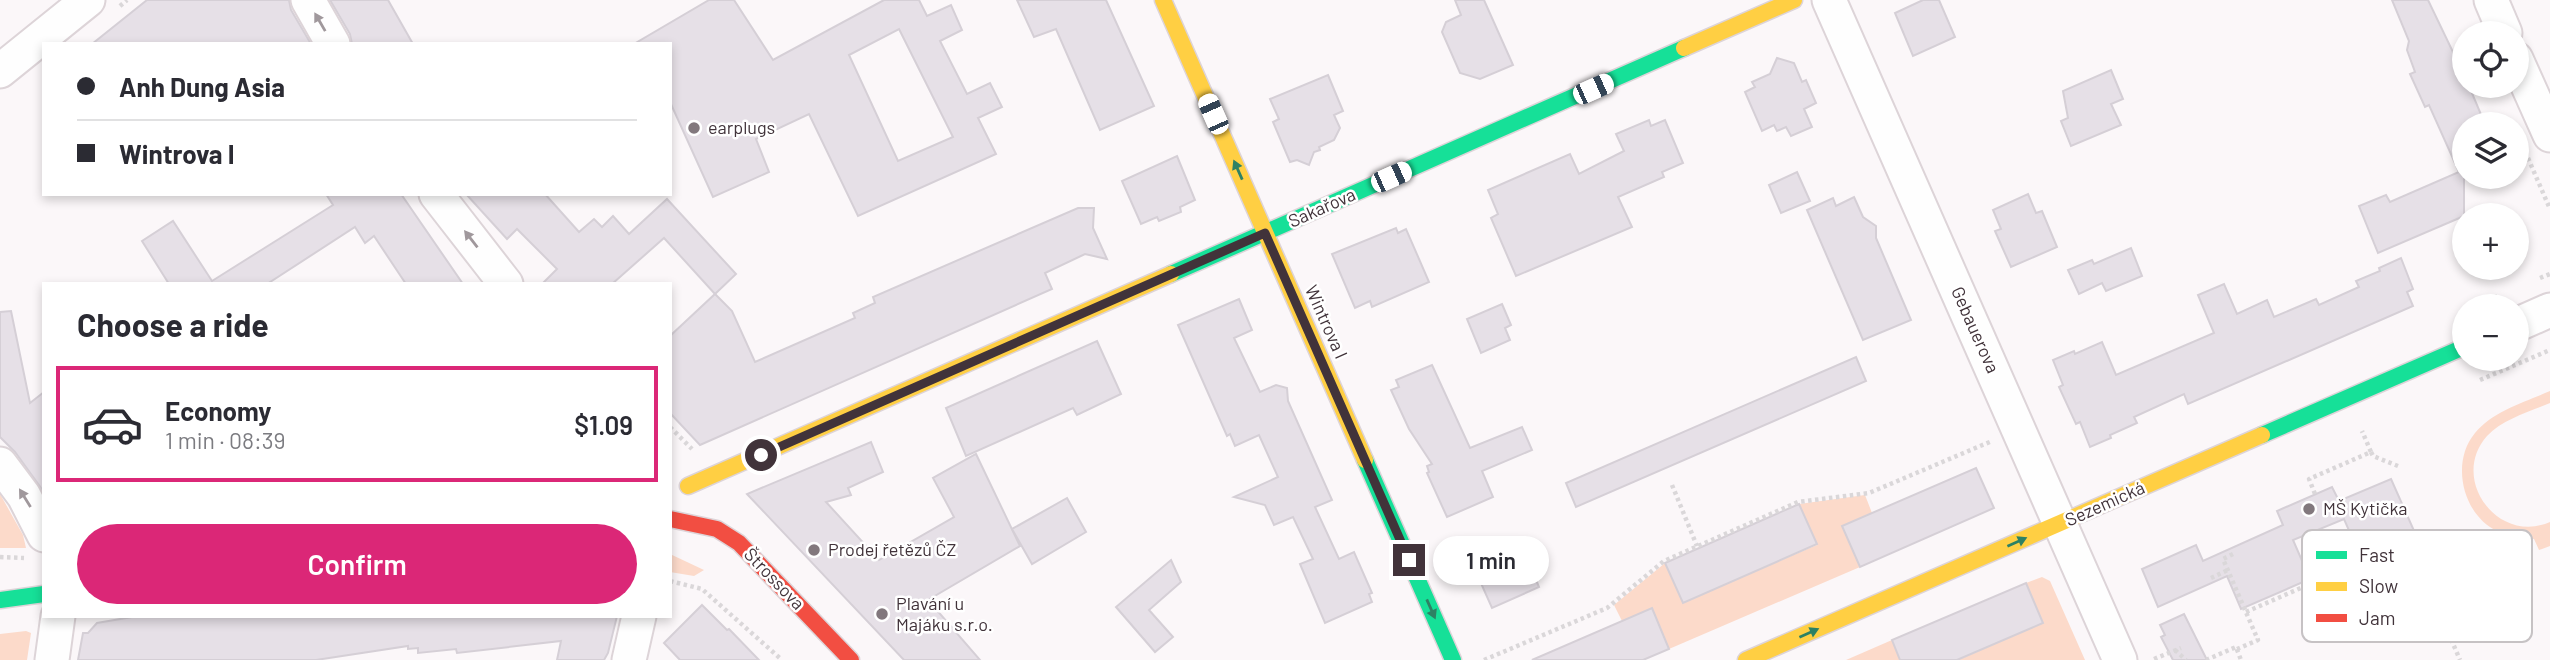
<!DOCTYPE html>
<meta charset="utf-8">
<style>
:root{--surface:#fff;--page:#f7f7f7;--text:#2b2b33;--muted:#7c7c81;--line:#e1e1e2;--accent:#db2777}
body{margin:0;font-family:Barlow,sans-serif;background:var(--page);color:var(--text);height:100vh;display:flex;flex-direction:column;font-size:26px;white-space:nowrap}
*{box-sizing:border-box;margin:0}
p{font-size:23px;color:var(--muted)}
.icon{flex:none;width:38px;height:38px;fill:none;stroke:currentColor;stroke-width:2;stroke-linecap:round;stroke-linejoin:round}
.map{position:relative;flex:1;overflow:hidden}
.details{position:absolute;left:42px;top:282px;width:630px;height:336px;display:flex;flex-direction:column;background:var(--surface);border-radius:0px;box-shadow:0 4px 10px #0003}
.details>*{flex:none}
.hud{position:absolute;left:42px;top:42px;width:630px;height:154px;border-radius:0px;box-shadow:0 4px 10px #0003;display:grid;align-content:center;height:154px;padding:0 35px;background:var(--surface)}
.fabs{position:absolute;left:2452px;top:21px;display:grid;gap:14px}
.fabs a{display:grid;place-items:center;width:77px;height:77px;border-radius:50%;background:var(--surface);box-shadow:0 4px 10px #0003;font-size:35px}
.end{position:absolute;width:32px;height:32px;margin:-16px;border:9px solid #41333a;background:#fff;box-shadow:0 0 0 4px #fff}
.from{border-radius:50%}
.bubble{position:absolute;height:49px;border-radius:24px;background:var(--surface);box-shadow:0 4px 10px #0003;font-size:23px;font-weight:600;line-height:49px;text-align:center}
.car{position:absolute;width:21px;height:42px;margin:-21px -10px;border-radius:9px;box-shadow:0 0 5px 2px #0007;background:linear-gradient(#fff 24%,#345 0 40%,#fff 0 76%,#345 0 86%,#fff 0)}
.hud b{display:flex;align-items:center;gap:24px;height:66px;font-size:26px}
.hud b+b{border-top:2px solid var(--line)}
.hud i{width:18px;height:18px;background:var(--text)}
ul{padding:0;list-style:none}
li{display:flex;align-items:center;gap:21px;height:116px;margin:0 14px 10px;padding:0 21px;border:4px solid transparent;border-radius:0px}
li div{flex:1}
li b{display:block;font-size:26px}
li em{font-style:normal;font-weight:600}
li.current{border-color:var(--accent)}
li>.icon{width:63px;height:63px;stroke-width:1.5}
h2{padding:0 35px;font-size:32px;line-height:84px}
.primary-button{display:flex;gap:14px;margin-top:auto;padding:14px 35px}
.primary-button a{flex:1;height:80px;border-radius:42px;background:var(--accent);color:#fff;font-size:28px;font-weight:600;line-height:80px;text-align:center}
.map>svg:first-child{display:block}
.green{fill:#fcdaca}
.building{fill:#e6e0e7;stroke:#d5cfd6;stroke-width:2;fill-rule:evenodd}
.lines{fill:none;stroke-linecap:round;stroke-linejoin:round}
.street-casing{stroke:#ddd4d8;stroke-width:37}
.fast-casing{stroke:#ddd4d8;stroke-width:19}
.slow-casing{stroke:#ddd4d8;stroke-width:19}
.jam-casing{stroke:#ddd4d8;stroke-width:19}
.path{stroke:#dad7d9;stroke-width:4.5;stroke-dasharray:3.5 3.5;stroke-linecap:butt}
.street{stroke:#fefefe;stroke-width:33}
.fast{stroke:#16e098;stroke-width:16}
.slow{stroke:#ffcf43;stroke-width:16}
.jam{stroke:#f24e42;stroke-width:16}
.oneway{fill:#a0989c}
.oneway2{fill:#2e8164}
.route{stroke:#41333a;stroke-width:9}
.poi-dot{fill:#82787d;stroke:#fff;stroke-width:2.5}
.labels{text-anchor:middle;stroke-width:5;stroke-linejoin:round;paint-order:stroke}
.poi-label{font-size:18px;fill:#41333a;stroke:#fff;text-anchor:start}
.street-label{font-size:18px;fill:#41333a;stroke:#fff}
.key{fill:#fff;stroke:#c6c2c4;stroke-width:2}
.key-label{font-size:19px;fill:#41333a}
</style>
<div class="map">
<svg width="2550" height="660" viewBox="0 0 2550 660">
<rect width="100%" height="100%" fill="#fbf7f9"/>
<g class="green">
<path d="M 2550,391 L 2550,403 C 2529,412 2503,419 2487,436 C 2449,479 2498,545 2550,522 L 2550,546 L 2539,550 L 2534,539 C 2521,538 2509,537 2497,531 C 2463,515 2450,463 2475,433 C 2493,411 2525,402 2550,391 Z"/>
<polygon points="0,494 23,535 26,548 0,548"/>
<polygon points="1865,495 1872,513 1842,526 1860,567 1669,649 1652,608 1622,621 1614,605 1665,563 1683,602 1817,545 1799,504"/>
<polygon points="670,554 704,570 694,576 670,572"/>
<polygon points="2042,577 2050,581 2085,660 1958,660 2043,623 2026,583"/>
<polygon points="26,631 31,633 27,660 0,660 0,634"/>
<polygon points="1892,640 1900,660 1846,660"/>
</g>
<g class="building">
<polygon points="147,0 289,0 291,10 311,44 92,44"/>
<polygon points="330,0 388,0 413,44 352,44 350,34"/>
<path d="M 709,0 L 734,0 L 773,60 L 884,0 L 919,0 L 927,16 L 951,5 L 962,30 L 940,41 L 967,94 L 990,83 L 1002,107 L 978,118 L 996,154 L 858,216 L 809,114 L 756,139 L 769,172 L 713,197 L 670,102 L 670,44 L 634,44 ZM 899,29 L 953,137 L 898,161 L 849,55 Z"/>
<polygon points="1017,0 1106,0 1154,106 1100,130 1056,29 1034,37"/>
<polygon points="1455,0 1484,0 1513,65 1480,79 1460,73 1442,32 1446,22 1461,15"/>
<polygon points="1923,0 1939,0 1955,37 1913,56 1895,13"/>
<polygon points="2392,0 2428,0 2464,75 2464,86 2469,86 2485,124 2464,124 2464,216 2378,253 2359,206 2386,195 2390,202 2459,172 2429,105 2425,107 2410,74 2415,72 2407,50 2409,41"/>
<polygon points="1777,58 1794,63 1802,82 1806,80 1816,103 1804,109 1812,127 1791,136 1786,127 1777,131 1774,125 1762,131 1745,92 1755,87 1752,82 1770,74"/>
<polygon points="2111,70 2123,99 2111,104 2121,125 2071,146 2061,121 2068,118 2063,91"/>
<polygon points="1328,75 1343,111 1334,115 1340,128 1334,140 1319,147 1320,150 1314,152 1309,165 1297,160 1290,162 1273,122 1279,119 1270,99"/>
<polygon points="1649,120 1651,126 1665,120 1683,163 1662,172 1664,177 1618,197 1632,227 1516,276 1491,218 1498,214 1488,190 1570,154 1579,174 1624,151 1616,134"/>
<polygon points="1177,156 1195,200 1180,207 1181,212 1159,221 1157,217 1141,224 1122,181"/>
<polygon points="1797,172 1810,201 1781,213 1769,185"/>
<polygon points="326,194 401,194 463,284 406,284 374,236 365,243 355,227 267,284 169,284 142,241 173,221 212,281 333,205"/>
<polygon points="466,194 545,194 579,232 594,219 602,227 613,216 629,234 667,199 736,274 715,294 664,238 612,284 542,284 557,269 517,229 507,239"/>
<polygon points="2028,194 2036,213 2042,211 2057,247 2011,267 1995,231 2001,229 1993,210"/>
<polygon points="1854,197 1863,217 1876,226 1876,238 1911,320 1863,340 1807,210 1833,198 1836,206"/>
<polygon points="1078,208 1094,208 1093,228 1107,259 1085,254 1045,273 1052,289 700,445 670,413 670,336 715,294 732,311 755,362 855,318 853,313 875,303 873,297"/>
<polygon points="1396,228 1398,233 1406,229 1429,282 1372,307 1370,301 1355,308 1332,254"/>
<polygon points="2131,248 2142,276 2106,291 2102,283 2079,294 2068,270 2092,260 2094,264"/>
<polygon points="2401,258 2413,289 2407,292 2413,306 2188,404 2184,394 2134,417 2137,423 2110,435 2111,438 2090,447 2080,422 2076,424 2059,387 2063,385 2053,360 2074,351 2075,354 2102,342 2116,375 2214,333 2198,295 2224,284 2237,314 2267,300 2274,317 2316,299 2319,305 2359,287 2356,281 2380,271 2379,268"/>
<polygon points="1239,299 1252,330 1234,338 1260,392 1276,385 1287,388 1288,401 1332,500 1315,507 1339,559 1354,552 1372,593 1369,594 1372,602 1325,623 1300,564 1313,559 1293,517 1274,525 1265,505 1234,497 1278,477 1259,435 1235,446 1230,434 1227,436 1178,325"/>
<polygon points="1502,304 1511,325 1505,328 1510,340 1481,353 1467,319"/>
<polygon points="11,311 30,403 44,392 44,492 15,452 0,437 0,312"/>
<polygon points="1097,341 1121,394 1077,415 1073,408 966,456 946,408"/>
<polygon points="1856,357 1866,381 1576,507 1566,483"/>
<polygon points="1432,365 1470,448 1522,427 1532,450 1482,471 1493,497 1447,517 1427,473 1429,472 1427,466 1432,464 1409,429 1391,390 1399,387 1396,380"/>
<polygon points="871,442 883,472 848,488 851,495 826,502 879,560 954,517 933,478 976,454 1020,546 928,600 980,660 904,660 747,494"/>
<polygon points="1976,468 1994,508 1860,567 1842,526"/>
<polygon points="2391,479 2415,533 2361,558 2344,519 2293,540 2310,579 2241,609 2227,576 2158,607 2142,569 2196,545 2203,561 2283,525 2277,511 2332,487 2339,501"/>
<polygon points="1067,498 1086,532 1032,564 1012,529"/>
<polygon points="1799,504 1817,544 1683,603 1665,563"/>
<polygon points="1524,551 1539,587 1492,608 1476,572"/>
<polygon points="1171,560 1181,582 1149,610 1173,637 1155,652 1116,607"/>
<polygon points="2026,583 2043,623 1957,660 1900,660 1892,640"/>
<polygon points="702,605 727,630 729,629 759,660 680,660 664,643"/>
<polygon points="1652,608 1669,649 1643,660 1532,660"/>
<polygon points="2184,614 2207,660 2173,660 2161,637 2165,635 2160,625"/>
<polygon points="138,616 617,616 608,653 604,660 557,660 561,641 457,653 456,649 418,653 418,648 408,649 408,646 316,660 78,660 83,633 88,633 97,623"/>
</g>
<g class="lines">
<defs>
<g id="street">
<polyline points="308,0 333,44"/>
<polyline points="1829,0 2120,660"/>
<polyline points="2491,0 2505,33"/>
<polyline points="2516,59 2550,135"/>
<polyline points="0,71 88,0"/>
<polyline points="436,194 506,284"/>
<polyline points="2516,325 2550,310"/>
<polyline points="0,464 24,496 44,535"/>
<polyline points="52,660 58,616"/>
<polyline points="629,660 639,616"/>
</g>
<g id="fast">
<polyline points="1171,274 1684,48"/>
<polyline points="2262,435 2464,347"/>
<polyline points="1365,460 1453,660"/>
<polyline points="0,600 44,594"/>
</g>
<g id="slow">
<polyline points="1163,0 1365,460"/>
<polyline points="1684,48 1794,0"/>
<polyline points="688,486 1171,274"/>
<polyline points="1746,660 2262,435"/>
</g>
<polyline id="jam" points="670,519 717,529 739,543 851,660"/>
</defs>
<use href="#street" class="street-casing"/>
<use href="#fast" class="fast-casing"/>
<use href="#slow" class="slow-casing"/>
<use href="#jam" class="jam-casing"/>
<g class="path">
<polyline points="120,6 127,0"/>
<polyline points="2528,158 2550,209"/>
<polyline points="2540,278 2550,274"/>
<polyline points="2475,306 2500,295"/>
<polyline points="2480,380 2550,350"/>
<polyline points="670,427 692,449"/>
<polyline points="2371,452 2373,456 2398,466"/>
<polyline points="1672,485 1697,546"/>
<polyline points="2315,494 2309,479 2371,452 2362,431"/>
<polyline points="2432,553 2429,588 2460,660"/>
<polyline points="2233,554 2223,559 2258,640 2237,649"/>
<polyline points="0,557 24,558"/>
<polyline points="2211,578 2228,570"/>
<polyline points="670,581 702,589 782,660"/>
<polyline points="2246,612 2424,534"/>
<polyline points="2175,650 2186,660"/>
<polyline points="2154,659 2181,648"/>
<polyline points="1484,660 1607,608 1664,561 1798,502 1869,493 1992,441"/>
<polyline points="2206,660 2236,647 2241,660"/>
</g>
<use href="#street" class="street"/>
<use href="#fast" class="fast"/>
<use href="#slow" class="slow"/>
<use href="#jam" class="jam"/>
</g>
<defs><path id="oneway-solid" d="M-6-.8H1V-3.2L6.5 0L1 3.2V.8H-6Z" transform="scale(1.75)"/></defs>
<g class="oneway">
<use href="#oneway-solid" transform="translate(320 22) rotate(-120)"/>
<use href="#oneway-solid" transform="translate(471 239) rotate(-128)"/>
<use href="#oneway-solid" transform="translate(25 498) rotate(-122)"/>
</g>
<g class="oneway2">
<use href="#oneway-solid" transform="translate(1238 170) rotate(-114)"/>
<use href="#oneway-solid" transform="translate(2017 542) rotate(-24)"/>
<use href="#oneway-solid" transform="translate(1431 609) rotate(66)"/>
<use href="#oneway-solid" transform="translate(1809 633) rotate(-24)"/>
</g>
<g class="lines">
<polyline class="route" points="761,455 1265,233 1409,560"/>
</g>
<g class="poi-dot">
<circle cx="694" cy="128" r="7"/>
<circle cx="2309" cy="509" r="7"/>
<circle cx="814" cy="550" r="7"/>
<circle cx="882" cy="614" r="7"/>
</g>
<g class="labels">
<g class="poi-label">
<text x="708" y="134">earplugs</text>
<text x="2323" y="515">MŠ Kytička</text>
<text x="828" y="556">Prodej řetězů ČZ</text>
<text x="896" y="610">Plavání u<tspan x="896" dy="21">Majáku s.r.o.</tspan></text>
</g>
<g class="street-label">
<text transform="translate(1322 208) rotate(-24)" y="6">Sakařova</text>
<text transform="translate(1326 322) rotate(66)" y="6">Wintrova I</text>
<text transform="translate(1975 330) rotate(66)" y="6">Gebauerova</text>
<text transform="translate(2105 504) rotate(-24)" y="6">Sezemická</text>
<text transform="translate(774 579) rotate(46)" y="6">Štrossova</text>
</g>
</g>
<rect x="2302" y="530" width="230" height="112" rx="10" class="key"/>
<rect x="2316" y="551" width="31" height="8" fill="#16e098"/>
<rect x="2316" y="582" width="31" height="9" fill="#ffcf43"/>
<rect x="2316" y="614" width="31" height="8" fill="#f24e42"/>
<g class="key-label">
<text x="2359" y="562">Fast</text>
<text x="2359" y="593">Slow</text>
<text x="2359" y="625">Jam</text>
</g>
</svg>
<div class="fabs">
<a><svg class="icon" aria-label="locate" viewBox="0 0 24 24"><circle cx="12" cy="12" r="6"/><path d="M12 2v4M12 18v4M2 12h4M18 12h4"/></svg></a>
<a><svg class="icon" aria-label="layers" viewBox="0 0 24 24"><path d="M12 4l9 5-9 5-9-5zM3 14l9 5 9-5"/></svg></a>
<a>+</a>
<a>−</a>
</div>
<i class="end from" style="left:761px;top:455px"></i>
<i class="end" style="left:1409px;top:560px"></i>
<div class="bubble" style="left:1433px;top:536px;width:116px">1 min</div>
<i class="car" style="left:1593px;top:89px;rotate:66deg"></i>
<i class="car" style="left:1213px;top:114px;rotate:336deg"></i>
<i class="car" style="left:1391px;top:177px;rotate:66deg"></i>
<div class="hud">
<b><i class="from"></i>Anh Dung Asia</b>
<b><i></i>Wintrova I</b>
</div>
<section class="details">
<h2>Choose a ride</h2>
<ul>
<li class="current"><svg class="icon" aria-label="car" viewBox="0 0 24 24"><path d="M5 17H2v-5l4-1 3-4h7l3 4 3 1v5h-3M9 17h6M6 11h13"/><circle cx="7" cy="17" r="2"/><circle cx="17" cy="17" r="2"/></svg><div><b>Economy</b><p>1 min · 08:39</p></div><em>$1.09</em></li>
</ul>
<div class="primary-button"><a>Confirm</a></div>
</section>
</div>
